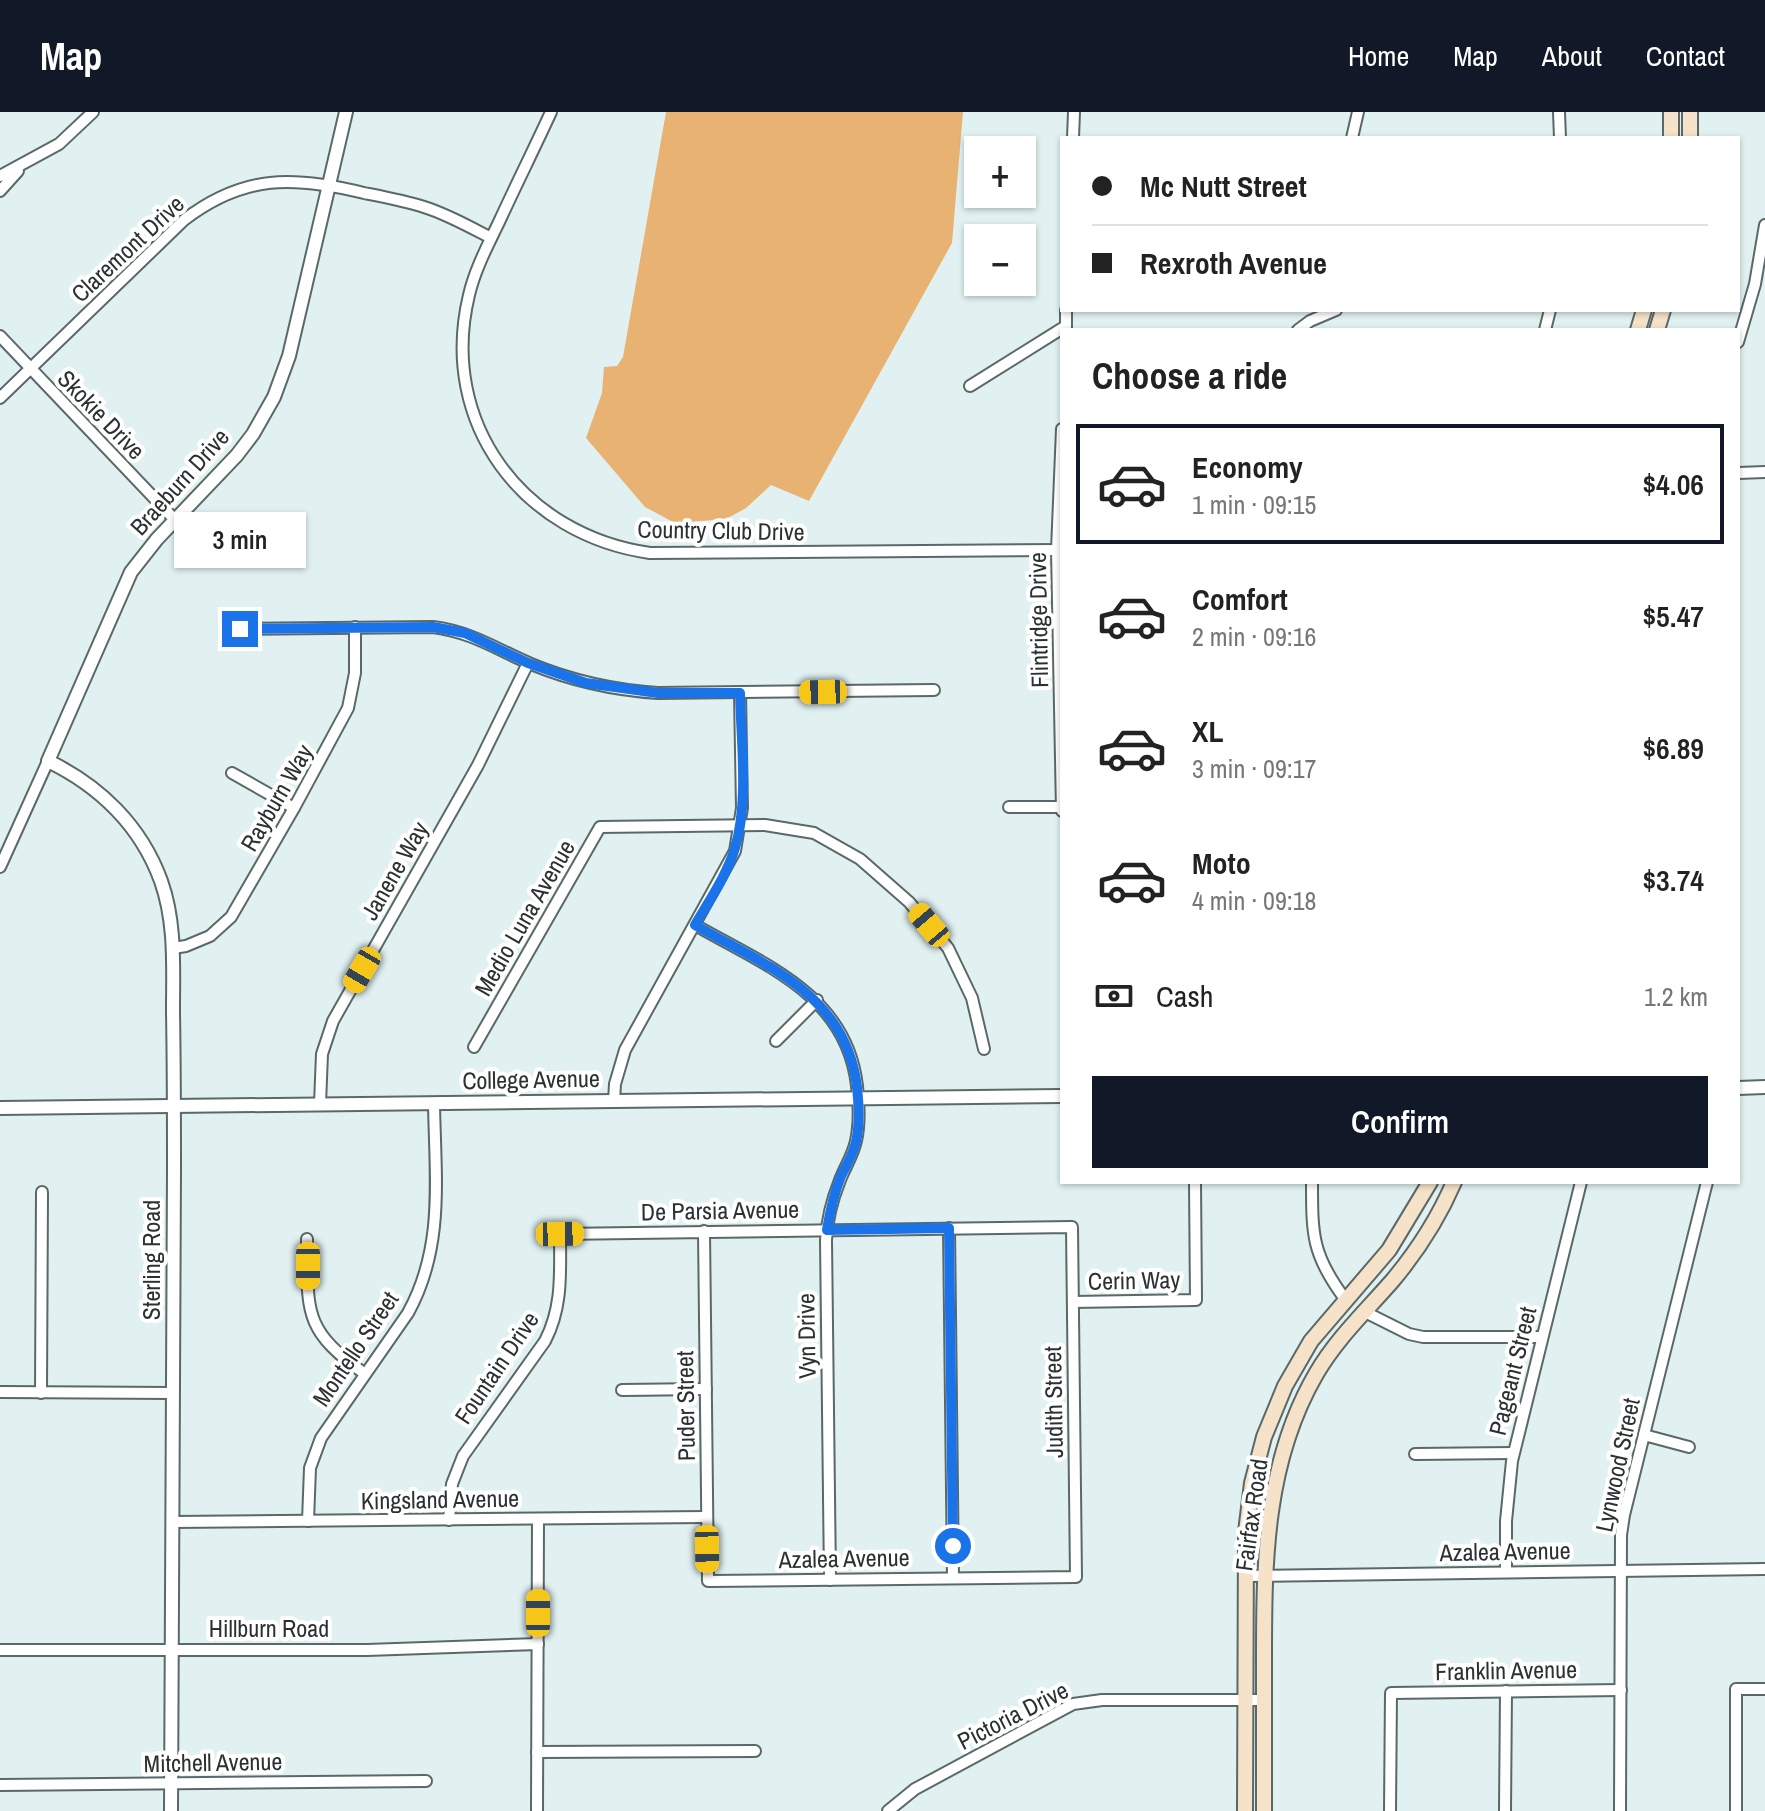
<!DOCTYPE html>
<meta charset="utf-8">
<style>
:root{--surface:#fff;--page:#f6f6f6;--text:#222;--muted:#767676;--line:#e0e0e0;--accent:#111827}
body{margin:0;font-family:"Archivo Narrow",sans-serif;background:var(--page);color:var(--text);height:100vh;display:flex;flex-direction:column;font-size:30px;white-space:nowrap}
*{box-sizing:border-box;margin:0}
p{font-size:26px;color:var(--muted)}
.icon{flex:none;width:44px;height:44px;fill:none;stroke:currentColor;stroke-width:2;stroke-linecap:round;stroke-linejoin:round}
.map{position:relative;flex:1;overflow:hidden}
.panel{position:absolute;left:1060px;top:216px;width:680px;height:856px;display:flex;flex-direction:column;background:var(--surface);border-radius:0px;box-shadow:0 2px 6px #0004}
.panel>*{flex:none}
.hud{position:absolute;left:1060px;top:24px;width:680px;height:176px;border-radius:0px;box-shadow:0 2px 6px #0004;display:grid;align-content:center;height:176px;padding:0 32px;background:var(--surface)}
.tools{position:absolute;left:964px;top:24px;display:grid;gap:16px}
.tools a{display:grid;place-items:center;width:72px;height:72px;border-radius:0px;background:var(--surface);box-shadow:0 2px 6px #0004;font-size:40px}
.end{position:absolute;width:36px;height:36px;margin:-18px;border:10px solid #1a73e8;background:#fff;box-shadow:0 0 0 4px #fff}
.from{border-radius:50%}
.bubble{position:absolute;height:56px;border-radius:0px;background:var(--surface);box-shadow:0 2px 6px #0004;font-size:26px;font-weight:600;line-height:56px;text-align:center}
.car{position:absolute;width:24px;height:48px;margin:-24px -12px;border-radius:10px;box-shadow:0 0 6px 2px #0007;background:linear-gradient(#f5c518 24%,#345 0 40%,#f5c518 0 76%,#345 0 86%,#f5c518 0)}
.hud b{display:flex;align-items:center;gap:28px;height:76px;font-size:30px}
.hud b+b{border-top:2px solid var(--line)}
.hud i{width:20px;height:20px;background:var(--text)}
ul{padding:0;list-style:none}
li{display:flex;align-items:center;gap:24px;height:120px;margin:0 16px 12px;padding:0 16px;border:4px solid transparent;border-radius:0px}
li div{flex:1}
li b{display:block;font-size:30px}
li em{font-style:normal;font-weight:600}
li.selected{border-color:var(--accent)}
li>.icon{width:72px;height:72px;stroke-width:1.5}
h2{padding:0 32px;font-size:36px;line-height:96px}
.pay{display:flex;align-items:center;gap:20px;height:88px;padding:0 32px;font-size:30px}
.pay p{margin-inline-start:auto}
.action{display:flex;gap:16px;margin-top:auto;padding:16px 32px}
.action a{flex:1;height:92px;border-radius:0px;background:var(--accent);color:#fff;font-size:32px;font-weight:600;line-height:92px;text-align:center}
header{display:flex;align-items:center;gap:48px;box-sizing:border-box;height:112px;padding:0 40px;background:var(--accent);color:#fff}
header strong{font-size:38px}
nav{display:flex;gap:44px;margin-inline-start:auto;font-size:28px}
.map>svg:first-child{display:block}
.green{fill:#e8b273}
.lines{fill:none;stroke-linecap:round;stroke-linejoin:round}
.minor-casing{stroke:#5a6868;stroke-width:14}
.tertiary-casing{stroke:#5a6868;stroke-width:16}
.secondary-casing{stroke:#5a6868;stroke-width:18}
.minor{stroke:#fff;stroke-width:10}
.tertiary{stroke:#fff;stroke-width:12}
.secondary{stroke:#f6e2c8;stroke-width:14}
.route{stroke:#1a73e8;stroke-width:10}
.labels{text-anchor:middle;stroke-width:8;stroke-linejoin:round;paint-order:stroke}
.street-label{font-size:24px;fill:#2b3131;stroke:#fff}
</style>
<header>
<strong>Map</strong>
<nav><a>Home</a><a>Map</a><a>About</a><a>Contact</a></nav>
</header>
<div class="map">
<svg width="1765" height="1699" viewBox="0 0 1765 1699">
<rect width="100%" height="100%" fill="#e1f1f1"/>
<polygon class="green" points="666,0 963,0 952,131 809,389 771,373 746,396 726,407 675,411 645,395 586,326 602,281 604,255 617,254 623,245"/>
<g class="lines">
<defs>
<g id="minor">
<path d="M 551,0 C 534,37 516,73 499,110 C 488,133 475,157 469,183 C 438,311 523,423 650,441 L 1062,438"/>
<polyline points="1559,0 1560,26"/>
<polyline points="1073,26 1074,0"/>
<polyline points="1352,26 1358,0"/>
<polyline points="0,64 59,32 93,0"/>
<polyline points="0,79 18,59"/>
<polyline points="1066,218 1066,198"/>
<polyline points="1298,218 1310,209 1336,198"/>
<polyline points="1545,218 1550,198"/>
<polyline points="0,224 175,408"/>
<polyline points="1738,230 1755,172 1765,113"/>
<polyline points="970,274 1066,214"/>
<path d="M 0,286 L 184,108 C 244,62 294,64 364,81 C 384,85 405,89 424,95 C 447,102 470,115 491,126"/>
<polyline points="1062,317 1057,438 1062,699"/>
<polyline points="1738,361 1765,360"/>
<path d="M 240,517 L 433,515 C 472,520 496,537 531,552 C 572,569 613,578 658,581 L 934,578"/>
<polyline points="232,661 294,696"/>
<polyline points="1009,695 1062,695"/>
<polyline points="0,755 48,649"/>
<path d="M 695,813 C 765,853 847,883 857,974 C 859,992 860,1011 856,1029 C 853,1043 845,1055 840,1068 C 832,1088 827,1107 826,1128 L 830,1468"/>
<polyline points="173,836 186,834 210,824 231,805 294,696 348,596 355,561 355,515"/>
<polyline points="776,929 817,888"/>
<polyline points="474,935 600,715 765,713 814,721 860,747 909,790 948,836 972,886 984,937"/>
<polyline points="614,989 615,972 625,938 735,739 742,696 740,581"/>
<polyline points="320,992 322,942 333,909 478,653 528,551"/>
<path d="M 1312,1070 C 1312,1123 1312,1143 1345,1187"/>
<polyline points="949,1116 953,1466"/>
<path d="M 307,1127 C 308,1200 302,1217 365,1262"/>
<polyline points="1073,1190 1196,1188 1195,1070"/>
<polyline points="1363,1199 1409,1222 1423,1225 1542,1225"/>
<polyline points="622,1278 706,1277"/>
<polyline points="0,1280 173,1281"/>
<polyline points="41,1281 42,1080"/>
<polyline points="1644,1323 1689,1335"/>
<polyline points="1415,1342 1513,1341"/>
<path d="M 449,1408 L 452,1372 L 463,1344 L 545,1229 C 563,1194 560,1160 560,1122 L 1072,1115 L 1076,1465 L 708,1469 L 704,1119"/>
<path d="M 308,1409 L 310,1356 L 321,1326 L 408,1201 C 445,1134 435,1064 434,991"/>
<polyline points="173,1410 707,1405"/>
<polyline points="1506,1460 1506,1409 1512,1349 1581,1070"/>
<polyline points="1245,1464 1765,1457"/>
<polyline points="0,1538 367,1538 538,1532"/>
<polyline points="537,1640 755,1639"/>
<polyline points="0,1673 426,1669"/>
<polyline points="537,1699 538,1407"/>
<polyline points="888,1699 915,1677 1073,1592 1102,1588 1265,1588"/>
<polyline points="1390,1699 1391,1581 1621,1578"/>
<polyline points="1505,1699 1506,1579"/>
<polyline points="1620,1699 1621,1423 1624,1403 1707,1070"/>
<polyline points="1736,1699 1736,1577 1765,1577"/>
</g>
<g id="tertiary">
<polyline points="1738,976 1765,975"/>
<polyline points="0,996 1062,984"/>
<path d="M 171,1699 C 172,1485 173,1272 174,1058 C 174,1005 174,953 173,900 C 173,856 176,811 161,769 C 141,714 100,674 48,649 L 131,460 L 157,427 L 237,343 L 253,322 L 274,285 L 289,244 L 346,0"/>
</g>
<g id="secondary">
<polyline points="1671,26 1671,0"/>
<polyline points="1690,26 1690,0"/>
<polyline points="1638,218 1644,198"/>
<polyline points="1657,218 1663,198"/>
<polyline points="1245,1699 1246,1420 1252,1371 1264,1325 1285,1274 1311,1229 1389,1138 1430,1070"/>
<path d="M 1264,1699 C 1264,1648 1264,1597 1264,1546 C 1264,1448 1265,1350 1316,1262 C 1337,1226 1366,1199 1393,1168 C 1418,1138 1439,1105 1454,1070"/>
</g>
</defs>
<use href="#minor" class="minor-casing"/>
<use href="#tertiary" class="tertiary-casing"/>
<use href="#secondary" class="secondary-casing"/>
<use href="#minor" class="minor"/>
<use href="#tertiary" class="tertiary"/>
<use href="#secondary" class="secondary"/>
</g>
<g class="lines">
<path class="route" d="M 240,517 L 433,515 L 465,521 L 528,551 L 586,571 L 658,581 L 740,581 C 741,629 749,690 735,736 C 727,763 709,789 695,813 C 766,854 846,882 857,975 C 859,993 860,1012 856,1030 C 853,1042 847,1053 841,1064 C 834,1082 830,1099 827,1118 L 949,1116 L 953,1434"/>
</g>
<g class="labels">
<g class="street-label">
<text transform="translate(128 137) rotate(-43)" y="8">Claremont Drive</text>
<text transform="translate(101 303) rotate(46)" y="8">Skokie Drive</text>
<text transform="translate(180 370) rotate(-48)" y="8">Braeburn Drive</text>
<text transform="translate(721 419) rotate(1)" y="8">Country Club Drive</text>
<text transform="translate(1039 508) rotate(-91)" y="8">Flintridge Drive</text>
<text transform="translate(277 686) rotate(-60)" y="8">Rayburn Way</text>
<text transform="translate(395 759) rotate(-60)" y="8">Janene Way</text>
<text transform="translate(525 806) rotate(-60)" y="8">Medio Luna Avenue</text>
<text transform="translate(531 968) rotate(-1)" y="8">College Avenue</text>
<text transform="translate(720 1099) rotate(-1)" y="8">De Parsia Avenue</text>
<text transform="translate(152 1148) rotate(-90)" y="8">Sterling Road</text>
<text transform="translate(1134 1169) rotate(-1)" y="8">Cerin Way</text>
<text transform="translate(807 1224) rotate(-91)" y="8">Vyn Drive</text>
<text transform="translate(356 1237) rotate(-56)" y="8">Montello Street</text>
<text transform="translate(497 1256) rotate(-56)" y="8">Fountain Drive</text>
<text transform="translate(1513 1259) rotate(-76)" y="8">Pageant Street</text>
<text transform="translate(1054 1290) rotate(-91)" y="8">Judith Street</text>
<text transform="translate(686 1294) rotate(-91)" y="8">Puder Street</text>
<text transform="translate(1618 1353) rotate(-78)" y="8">Lynwood Street</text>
<text transform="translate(440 1388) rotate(-1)" y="8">Kingsland Avenue</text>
<text transform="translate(1252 1403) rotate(-82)" y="8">Fairfax Road</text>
<text transform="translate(1505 1440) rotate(-1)" y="8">Azalea Avenue</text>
<text transform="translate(844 1447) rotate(-1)" y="8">Azalea Avenue</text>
<text x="269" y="1525">Hillburn Road</text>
<text transform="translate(1506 1559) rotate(-1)" y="8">Franklin Avenue</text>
<text transform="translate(1013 1604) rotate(-27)" y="8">Pictoria Drive</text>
<text transform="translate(213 1651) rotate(-1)" y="8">Mitchell Avenue</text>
</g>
</g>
</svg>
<div class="tools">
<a>+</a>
<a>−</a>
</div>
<i class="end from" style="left:953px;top:1434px"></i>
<i class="end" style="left:240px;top:517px"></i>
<div class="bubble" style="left:174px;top:400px;width:132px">3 min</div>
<i class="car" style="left:823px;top:580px;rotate:269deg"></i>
<i class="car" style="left:929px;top:813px;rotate:320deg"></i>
<i class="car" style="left:362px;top:858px;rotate:210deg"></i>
<i class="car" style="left:560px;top:1122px;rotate:89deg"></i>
<i class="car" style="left:308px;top:1154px;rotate:180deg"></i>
<i class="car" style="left:707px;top:1437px;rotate:179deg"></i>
<i class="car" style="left:538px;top:1501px;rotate:0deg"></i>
<div class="hud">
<b><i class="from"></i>Mc Nutt Street</b>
<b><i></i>Rexroth Avenue</b>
</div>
<section class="panel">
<h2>Choose a ride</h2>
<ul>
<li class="selected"><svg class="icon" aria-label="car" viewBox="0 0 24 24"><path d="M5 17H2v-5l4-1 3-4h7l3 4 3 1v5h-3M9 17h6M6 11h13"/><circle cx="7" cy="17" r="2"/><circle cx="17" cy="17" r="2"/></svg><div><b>Economy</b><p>1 min · 09:15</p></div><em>$4.06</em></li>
<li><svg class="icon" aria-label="car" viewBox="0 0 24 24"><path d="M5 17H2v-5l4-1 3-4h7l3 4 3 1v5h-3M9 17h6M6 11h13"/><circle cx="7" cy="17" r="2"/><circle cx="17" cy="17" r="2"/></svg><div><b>Comfort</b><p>2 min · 09:16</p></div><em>$5.47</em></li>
<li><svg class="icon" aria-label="car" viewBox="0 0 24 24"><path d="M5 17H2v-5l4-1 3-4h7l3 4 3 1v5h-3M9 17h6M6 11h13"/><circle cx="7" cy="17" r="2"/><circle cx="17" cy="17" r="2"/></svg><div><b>XL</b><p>3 min · 09:17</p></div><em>$6.89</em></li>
<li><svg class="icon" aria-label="car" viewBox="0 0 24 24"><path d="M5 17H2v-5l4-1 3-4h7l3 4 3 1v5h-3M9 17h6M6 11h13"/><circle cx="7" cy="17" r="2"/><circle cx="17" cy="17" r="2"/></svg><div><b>Moto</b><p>4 min · 09:18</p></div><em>$3.74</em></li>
</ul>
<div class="pay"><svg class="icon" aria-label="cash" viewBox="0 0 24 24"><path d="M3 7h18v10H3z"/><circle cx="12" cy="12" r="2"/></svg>Cash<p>1.2 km</p></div>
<div class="action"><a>Confirm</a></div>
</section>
</div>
